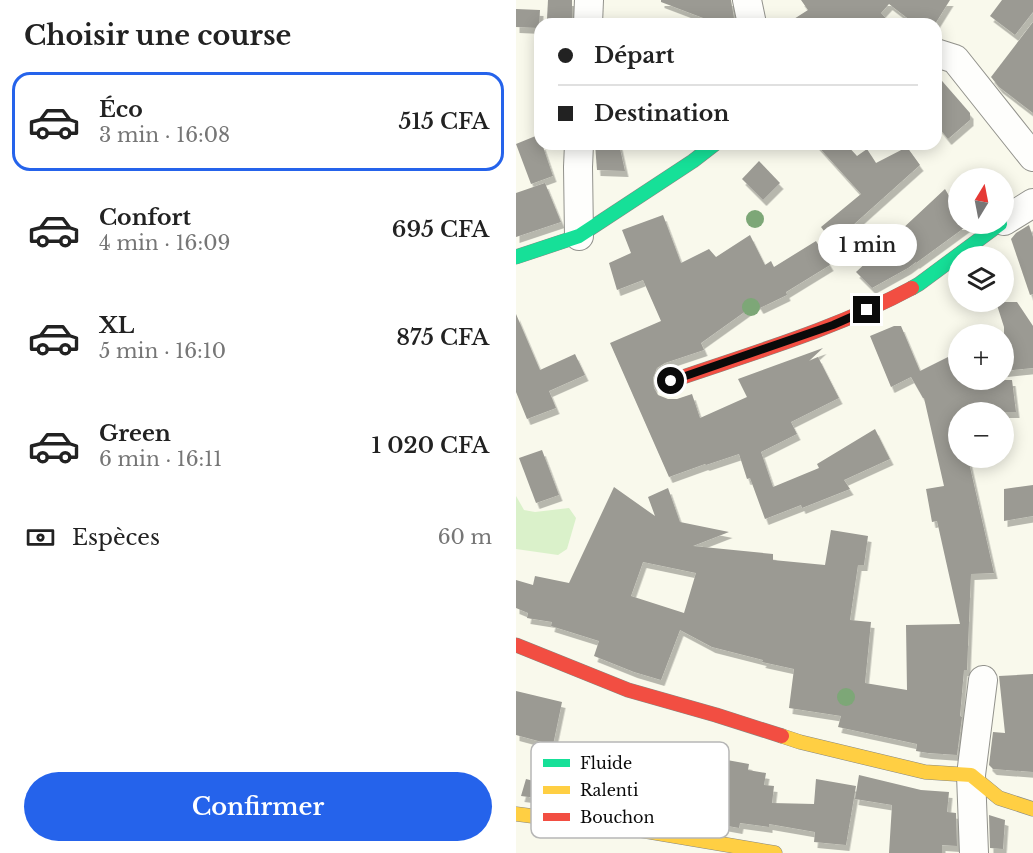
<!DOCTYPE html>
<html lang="fr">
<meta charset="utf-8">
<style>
:root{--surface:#fff;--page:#f6f6f6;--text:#222;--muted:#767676;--line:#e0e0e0;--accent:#2563eb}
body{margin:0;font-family:"Libre Baskerville",serif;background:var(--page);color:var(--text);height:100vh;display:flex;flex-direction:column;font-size:22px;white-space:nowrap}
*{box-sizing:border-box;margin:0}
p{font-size:20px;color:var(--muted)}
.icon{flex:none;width:33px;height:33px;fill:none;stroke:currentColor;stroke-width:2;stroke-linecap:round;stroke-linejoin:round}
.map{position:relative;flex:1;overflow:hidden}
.panel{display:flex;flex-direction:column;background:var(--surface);width:516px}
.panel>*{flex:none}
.guide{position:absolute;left:18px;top:18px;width:408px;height:132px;border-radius:18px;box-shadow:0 3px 15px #0003;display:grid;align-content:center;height:132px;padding:0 24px;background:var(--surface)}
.needle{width:39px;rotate:10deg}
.fabs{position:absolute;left:432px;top:168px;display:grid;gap:12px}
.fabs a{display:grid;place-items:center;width:66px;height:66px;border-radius:50%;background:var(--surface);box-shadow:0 3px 15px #0003;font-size:30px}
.end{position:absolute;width:27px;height:27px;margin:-14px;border:8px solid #0a0a0a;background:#fff;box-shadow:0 0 0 3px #fff}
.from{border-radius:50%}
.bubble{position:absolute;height:42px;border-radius:21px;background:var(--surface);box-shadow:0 3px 15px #0003;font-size:20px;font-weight:600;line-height:42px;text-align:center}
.guide b{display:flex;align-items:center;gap:21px;height:57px;font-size:22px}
.guide b+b{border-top:2px solid var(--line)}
.guide i{width:15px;height:15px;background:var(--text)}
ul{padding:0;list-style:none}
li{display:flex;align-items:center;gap:18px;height:99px;margin:0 12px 9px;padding:0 12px;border:3px solid transparent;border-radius:18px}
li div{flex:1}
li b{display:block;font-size:22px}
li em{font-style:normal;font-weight:600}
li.selected{border-color:var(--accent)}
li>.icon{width:54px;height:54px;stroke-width:1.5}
h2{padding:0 24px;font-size:27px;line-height:72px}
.pay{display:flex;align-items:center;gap:15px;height:66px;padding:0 24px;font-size:22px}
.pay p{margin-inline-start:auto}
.primary-button{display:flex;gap:12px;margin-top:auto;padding:12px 24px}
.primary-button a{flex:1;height:69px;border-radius:36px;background:var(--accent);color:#fff;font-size:24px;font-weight:600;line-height:69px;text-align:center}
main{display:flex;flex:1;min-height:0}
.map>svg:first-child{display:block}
.green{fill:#daf1ca}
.building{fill:#9b9a93;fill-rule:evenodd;filter:url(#shadow)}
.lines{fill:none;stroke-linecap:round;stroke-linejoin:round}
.street-casing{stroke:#92928c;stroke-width:30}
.fast-casing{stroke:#888882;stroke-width:15}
.slow-casing{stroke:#888882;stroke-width:15}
.jam-casing{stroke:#888882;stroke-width:15}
.street{stroke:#fefefc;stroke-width:28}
.fast{stroke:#16e098;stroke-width:14}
.slow{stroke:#ffcf43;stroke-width:14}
.jam{stroke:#f24e42;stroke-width:14}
.tree{fill:#7da777}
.route{stroke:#0a0a0a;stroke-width:8}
.key{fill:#fff;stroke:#b6b6b6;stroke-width:1.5}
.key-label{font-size:16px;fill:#0a0a0a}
</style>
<main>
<section class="panel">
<h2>Choisir une course</h2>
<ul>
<li class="selected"><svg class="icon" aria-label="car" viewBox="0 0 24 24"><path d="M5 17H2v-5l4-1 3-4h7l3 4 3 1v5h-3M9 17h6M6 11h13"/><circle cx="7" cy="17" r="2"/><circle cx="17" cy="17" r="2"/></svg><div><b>Éco</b><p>3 min · 16:08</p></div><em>515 CFA</em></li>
<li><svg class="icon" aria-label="car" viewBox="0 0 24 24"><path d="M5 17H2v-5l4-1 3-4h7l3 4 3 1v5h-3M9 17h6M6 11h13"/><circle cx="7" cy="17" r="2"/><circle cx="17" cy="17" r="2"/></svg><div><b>Confort</b><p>4 min · 16:09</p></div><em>695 CFA</em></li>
<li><svg class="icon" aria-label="car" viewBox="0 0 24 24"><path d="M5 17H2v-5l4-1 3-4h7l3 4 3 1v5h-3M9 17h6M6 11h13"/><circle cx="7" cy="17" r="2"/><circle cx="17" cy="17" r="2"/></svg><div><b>XL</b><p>5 min · 16:10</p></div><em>875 CFA</em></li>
<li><svg class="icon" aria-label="car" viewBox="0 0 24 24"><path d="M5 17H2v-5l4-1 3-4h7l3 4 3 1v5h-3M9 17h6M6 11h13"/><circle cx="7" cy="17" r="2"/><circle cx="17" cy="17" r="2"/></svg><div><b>Green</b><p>6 min · 16:11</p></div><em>1 020 CFA</em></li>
</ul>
<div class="pay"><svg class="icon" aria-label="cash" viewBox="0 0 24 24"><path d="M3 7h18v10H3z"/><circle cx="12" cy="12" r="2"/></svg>Espèces<p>60 m</p></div>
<div class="primary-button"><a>Confirmer</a></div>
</section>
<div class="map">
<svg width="517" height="853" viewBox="0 0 517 853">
<defs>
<filter id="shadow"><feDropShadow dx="3.5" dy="6" stdDeviation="0" flood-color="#0004"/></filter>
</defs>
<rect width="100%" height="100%" fill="#f9f9ec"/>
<polygon class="green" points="0,496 8,510 19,512 53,508 60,518 51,549 42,555 0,549"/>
<g class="building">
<polygon points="32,0 56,0 56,22 31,19"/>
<polygon points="145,0 215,0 219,24 203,24 145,2"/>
<polygon points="285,0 434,0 419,24 399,24 373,4 365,13 375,24 270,24 292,10"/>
<polygon points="486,0 517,0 517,12 499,35 474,16"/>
<polygon points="0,9 24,10 23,28 0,27"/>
<polygon points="517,22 517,113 483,87 475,77"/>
<polygon points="420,74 454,113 454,120 432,139 420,124"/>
<polygon points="22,135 24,144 26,144 37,176 15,184 0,144"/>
<polygon points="79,144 103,144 109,171 81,170"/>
<polygon points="300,144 330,144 341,156 351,149 360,163 391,147 404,165 317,243 305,227 345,194"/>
<polygon points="243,161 264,183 247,200 226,179"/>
<polygon points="29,183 45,222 0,237 0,193"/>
<polygon points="429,189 442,211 442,224 451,224 452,225 400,263 400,262 392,268 356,288 340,272"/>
<polygon points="147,215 165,263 193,249 200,257 234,235 249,265 255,261 258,267 300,241 314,265 270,292 271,295 244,308 241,303 185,343 188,350 149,363 141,368 137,378 138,388 142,395 152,399 161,399 176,394 184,418 231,397 222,379 307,348 293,361 302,357 323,398 275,422 281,434 245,452 257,487 303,468 301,464 359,429 374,459 328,480 334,489 286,508 285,505 249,519 234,478 231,479 223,454 190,465 189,464 153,477 94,343 145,321 127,280 101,290 93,263 115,253 106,230"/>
<polygon points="513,225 517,237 517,294 514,295 495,239 500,233"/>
<polygon points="480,302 501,302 517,326 517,368 488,371 488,327"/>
<polygon points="0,314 24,370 59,354 69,375 33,391 40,408 11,419 0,392"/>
<path d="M 378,326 L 385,326 L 404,371 L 442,352 L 442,380 L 496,380 L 500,412 L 442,412 L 442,458 L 452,458 L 478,573 L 455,574 L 451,670 L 448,670 L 444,716 L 446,717 L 441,755 L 412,753 L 400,751 L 401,744 L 322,727 L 325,716 L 273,708 L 278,669 L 246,662 L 247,660 L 196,647 L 164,630 L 145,680 L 118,672 L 78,656 L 83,641 L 35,626 L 36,622 L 11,618 L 12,613 L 0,608 L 0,580 L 17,585 L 19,576 L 53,583 L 98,487 L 139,516 L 132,497 L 152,488 L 164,522 L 213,532 L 177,546 L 257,554 L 257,560 L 309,565 L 315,530 L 352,536 L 348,565 L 342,565 L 334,620 L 355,622 L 349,683 L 391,690 L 390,625 L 444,624 L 421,521 L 416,522 L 410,489 L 428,486 L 408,398 L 407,398 L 395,377 L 375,387 L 354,336 ZM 127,562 L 180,573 L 168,613 L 115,596 Z"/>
<polygon points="26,450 43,495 20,503 3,458"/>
<polygon points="517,485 517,516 488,521 488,489"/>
<polygon points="517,674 517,772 477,769 473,765 477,732 489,733 483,676"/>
<polygon points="0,691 46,702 37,745 0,735"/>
<polygon points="156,744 189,749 188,751 212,757 211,760 233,764 232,770 250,773 248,785 258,786 256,803 298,804 300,779 340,786 330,845 298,842 299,832 253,824 253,827 224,823 223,828 85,803 84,806 5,796 10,779 33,785 36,765 98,774 99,772 115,774 120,745 155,751"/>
<polygon points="343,775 405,790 433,792 431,812 440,813 441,846 426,845 426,853 373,853 376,805 339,799"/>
<polygon points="473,815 489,820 487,849 474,848"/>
</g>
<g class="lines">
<defs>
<g id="street">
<polyline points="231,0 236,24"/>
<polyline points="72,24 73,0"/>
<polyline points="420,53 439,59 517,157"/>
<polyline points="488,221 517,203"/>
<polyline points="63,236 62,167 63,144"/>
<polyline points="458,853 455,775 467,680"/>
</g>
<g id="fast">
<polyline points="0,257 63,236 177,161 199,144"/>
<polyline points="396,288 403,284 484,224"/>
</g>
<g id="slow">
<polyline points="266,736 284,742 409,772 455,775 483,798 517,809"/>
<polyline points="0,814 117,829 259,853"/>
</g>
<g id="jam">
<path d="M 155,381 C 236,353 320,329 396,288"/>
<polyline points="0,645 112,690 200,715 266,736"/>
</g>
</defs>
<use href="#street" class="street-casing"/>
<use href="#fast" class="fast-casing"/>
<use href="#slow" class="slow-casing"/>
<use href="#jam" class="jam-casing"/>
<use href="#street" class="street"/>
<use href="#fast" class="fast"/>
<use href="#slow" class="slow"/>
<use href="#jam" class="jam"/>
</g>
<g class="tree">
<circle cx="239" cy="219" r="9"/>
<circle cx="235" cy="307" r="9"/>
<circle cx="330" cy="697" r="9"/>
</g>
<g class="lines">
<polyline class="route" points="155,381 317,325 351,310"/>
</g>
<rect x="15" y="742" width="198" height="96" rx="9" class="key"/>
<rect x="27" y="759" width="27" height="8" fill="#16e098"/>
<rect x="27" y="786" width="27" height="8" fill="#ffcf43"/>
<rect x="27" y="813" width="27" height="8" fill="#f24e42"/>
<g class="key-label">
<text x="64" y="769">Fluide</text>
<text x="64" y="796">Ralenti</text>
<text x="64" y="823">Bouchon</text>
</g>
</svg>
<div class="fabs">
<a><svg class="needle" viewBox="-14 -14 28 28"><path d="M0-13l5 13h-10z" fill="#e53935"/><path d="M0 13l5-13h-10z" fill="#767676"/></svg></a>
<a><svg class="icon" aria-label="layers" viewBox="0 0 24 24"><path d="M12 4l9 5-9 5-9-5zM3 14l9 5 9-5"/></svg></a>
<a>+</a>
<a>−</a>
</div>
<i class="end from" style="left:155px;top:381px"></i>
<i class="end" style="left:351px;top:310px"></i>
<div class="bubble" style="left:302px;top:224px;width:99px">1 min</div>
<div class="guide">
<b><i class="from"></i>Départ</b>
<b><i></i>Destination</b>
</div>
</div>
</main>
